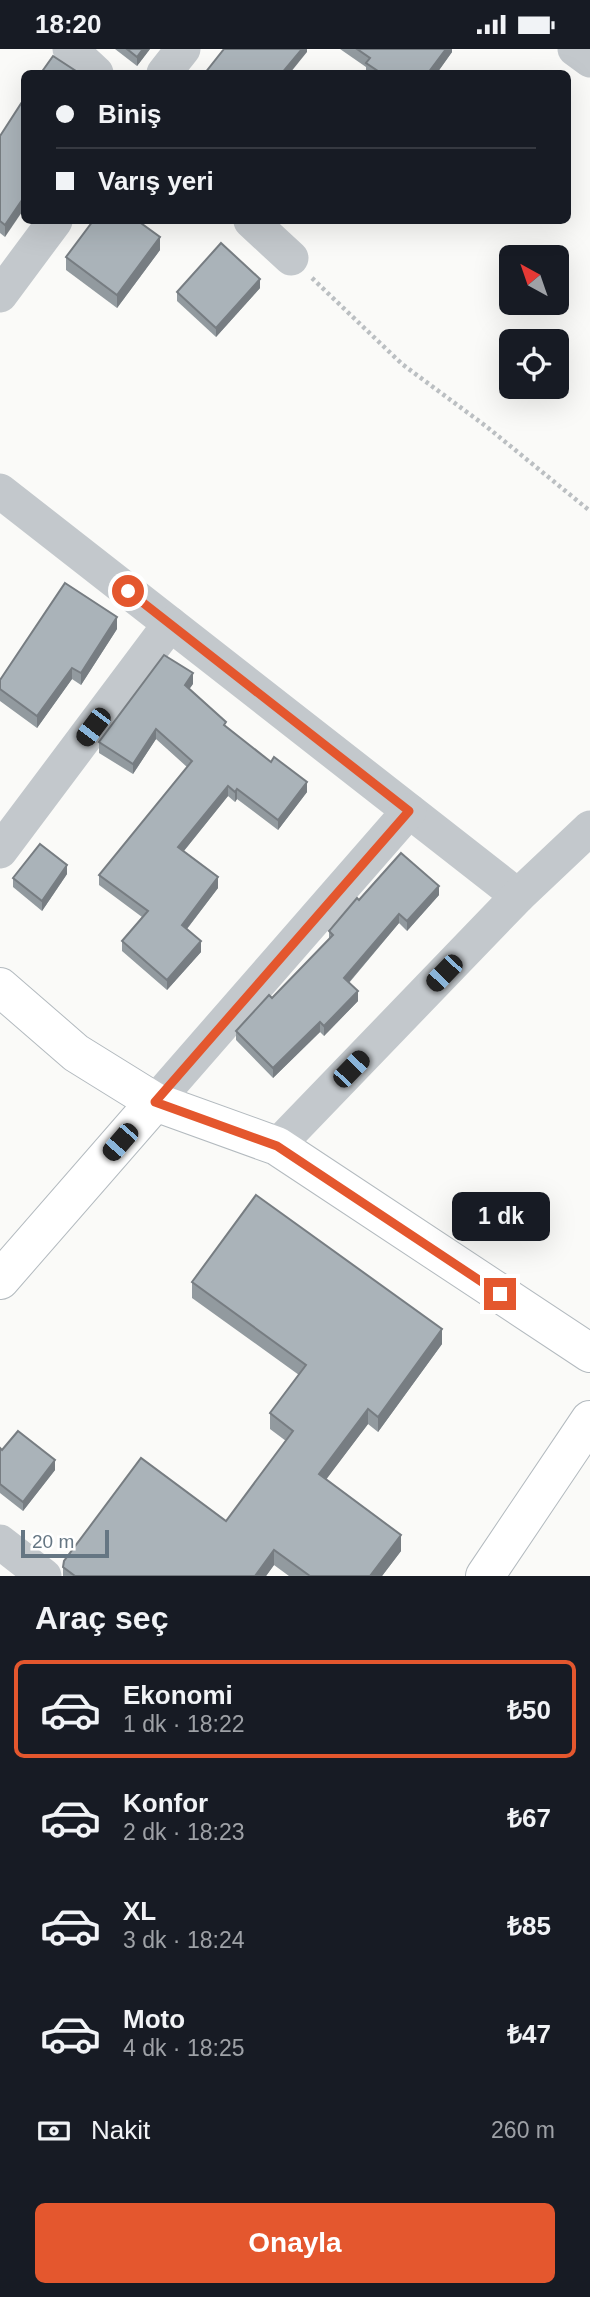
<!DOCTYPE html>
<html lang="tr">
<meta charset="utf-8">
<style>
:root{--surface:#171b24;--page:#242831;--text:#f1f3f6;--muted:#9ea1a6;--line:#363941;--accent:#e4572e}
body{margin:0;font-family:Arial,sans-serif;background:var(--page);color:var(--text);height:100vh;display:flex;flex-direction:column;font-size:26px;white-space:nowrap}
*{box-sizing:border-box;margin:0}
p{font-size:23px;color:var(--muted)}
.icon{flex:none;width:38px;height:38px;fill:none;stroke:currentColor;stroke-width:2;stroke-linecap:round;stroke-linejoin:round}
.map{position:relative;height:1527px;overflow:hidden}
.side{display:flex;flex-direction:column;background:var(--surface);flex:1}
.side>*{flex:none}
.banner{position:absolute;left:21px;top:21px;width:550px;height:154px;border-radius:10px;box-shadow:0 7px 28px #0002;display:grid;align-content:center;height:154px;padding:0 35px;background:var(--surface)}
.needle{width:46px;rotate:320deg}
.tools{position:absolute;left:499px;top:196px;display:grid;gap:14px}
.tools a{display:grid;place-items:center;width:70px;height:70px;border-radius:10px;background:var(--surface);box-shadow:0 7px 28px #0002;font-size:35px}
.scale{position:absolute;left:21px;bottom:18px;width:88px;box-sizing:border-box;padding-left:7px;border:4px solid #657683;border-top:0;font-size:19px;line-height:24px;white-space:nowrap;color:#657683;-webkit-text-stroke:5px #fff;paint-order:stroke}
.end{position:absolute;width:32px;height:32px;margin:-16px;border:9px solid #e4572e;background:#fff;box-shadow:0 0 0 4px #fff}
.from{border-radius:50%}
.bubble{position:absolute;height:49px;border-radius:10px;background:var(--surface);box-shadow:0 7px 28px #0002;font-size:23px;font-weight:600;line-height:49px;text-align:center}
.car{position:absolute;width:21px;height:42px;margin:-21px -10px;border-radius:9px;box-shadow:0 0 5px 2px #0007;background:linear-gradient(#222 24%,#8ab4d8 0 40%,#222 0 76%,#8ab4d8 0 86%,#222 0)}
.banner b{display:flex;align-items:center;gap:24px;height:66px;font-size:26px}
.banner b+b{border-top:2px solid var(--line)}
.banner i{width:18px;height:18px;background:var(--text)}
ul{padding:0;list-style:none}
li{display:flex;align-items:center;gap:21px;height:98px;margin:0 14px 10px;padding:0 21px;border:4px solid transparent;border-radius:10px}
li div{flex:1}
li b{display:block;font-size:26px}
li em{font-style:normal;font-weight:600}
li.current{border-color:var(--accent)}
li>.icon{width:63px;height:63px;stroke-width:1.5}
h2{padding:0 35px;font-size:32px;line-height:84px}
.pay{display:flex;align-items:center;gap:18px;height:77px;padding:0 35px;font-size:26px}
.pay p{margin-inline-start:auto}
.action{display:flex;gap:14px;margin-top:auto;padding:14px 35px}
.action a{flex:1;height:80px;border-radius:10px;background:var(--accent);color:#fff;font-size:28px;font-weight:600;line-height:80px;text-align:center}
.status{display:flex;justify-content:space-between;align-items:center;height:49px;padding:0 35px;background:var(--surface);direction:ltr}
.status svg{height:19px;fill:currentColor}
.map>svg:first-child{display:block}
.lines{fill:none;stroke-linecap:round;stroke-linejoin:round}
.secondary-casing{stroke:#b3babf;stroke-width:40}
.path{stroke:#bbbfc2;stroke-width:4.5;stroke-dasharray:3.5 3.5;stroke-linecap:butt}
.street{stroke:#c3c8cc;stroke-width:35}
.secondary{stroke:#fff;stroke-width:38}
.wall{fill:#929a9f}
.shaded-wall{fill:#777d82}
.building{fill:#aab3b9;stroke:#777d82;stroke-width:2}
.route{stroke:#e4572e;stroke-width:9}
</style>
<div class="status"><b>18:20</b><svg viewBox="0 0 49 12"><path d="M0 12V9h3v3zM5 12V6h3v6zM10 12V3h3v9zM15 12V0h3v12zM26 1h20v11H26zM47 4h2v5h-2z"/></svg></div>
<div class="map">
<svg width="590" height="1527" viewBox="0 0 590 1527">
<rect width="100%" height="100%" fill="#fafaf8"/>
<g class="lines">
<defs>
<g id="secondary">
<polyline points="0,938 76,1004 155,1053 277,1097 590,1304"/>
<polyline points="0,1231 155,1053"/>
<polyline points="485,1527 590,1371"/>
</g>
</defs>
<use href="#secondary" class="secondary-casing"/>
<polyline class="path" points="312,229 402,315 487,378 590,462"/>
<g class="street">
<polyline points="70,0 96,24"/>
<polyline points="575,0 590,11"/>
<polyline points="164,24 183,0"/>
<polyline points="251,172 291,209"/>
<polyline points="0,246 55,172"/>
<polyline points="0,442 518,847"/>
<polyline points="0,802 170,575"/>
<polyline points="155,1053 409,762"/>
<polyline points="277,1097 518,847 590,779"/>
<polyline points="0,1493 44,1527"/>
</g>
<use href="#secondary" class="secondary"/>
</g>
<g class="wall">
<polygon points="115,0 150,0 137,17"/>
<polygon points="340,0 452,0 452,3 437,24 366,24 366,18"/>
<polygon points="24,50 5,188 0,184 0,87"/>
<polygon points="160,201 117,259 66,221 66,208"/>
<polygon points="260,239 216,288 177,252 177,243"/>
<polygon points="117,580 81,636 72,630 37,679 0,652 0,631"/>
<polygon points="193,635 189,640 226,677 307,743 278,781 237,750 235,753 228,747 184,802 218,839 187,880 201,903 167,941 122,902 122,892 142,868 99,836 99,826 187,718 156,690 133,725 99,704 99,693"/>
<polygon points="67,825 42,862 13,838 13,829"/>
<polygon points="439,846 407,882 399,874 349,934 358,952 324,987 320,983 273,1029 236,991 236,982 272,949 329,891 329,882 359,851"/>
<polygon points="192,1233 442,1295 378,1383 368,1375 326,1430 401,1502 382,1527 289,1527 274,1516 266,1527 63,1527 63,1518 226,1472 286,1392 270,1380 270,1364 299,1326 192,1249"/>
<polygon points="0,1399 2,1401 55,1421 23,1462 0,1444"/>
</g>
<g class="shaded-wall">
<polygon points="143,0 150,0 137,17 137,8"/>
<polygon points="302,0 307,0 307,3 290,24 282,24"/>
<polygon points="446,0 452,0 452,3 437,24 428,24"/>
<polygon points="24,148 24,160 5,188 5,176"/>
<polygon points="160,188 160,201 117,259 117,246"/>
<polygon points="260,230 260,239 216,288 216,279"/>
<polygon points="117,568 117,580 81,636 81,624"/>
<polygon points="72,619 72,630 37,679 37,667"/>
<polygon points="193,624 193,635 185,646 185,636"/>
<polygon points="156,680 156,690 133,725 133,715"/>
<polygon points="307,733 307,743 278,781 278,771"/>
<polygon points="228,737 228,747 178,809 178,798"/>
<polygon points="237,740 237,750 235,753 235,743"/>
<polygon points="67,816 67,825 42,862 42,852"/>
<polygon points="218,828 218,839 182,886 182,876"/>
<polygon points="439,837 439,846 407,882 407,872"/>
<polygon points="399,865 399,874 344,939 344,929"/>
<polygon points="201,892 201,903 167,941 167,931"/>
<polygon points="358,942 358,952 324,987 324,977"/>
<polygon points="320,973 320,983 273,1029 273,1019"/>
<polygon points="442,1280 442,1295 378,1383 378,1368"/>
<polygon points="368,1360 368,1375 319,1440 319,1425"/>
<polygon points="55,1411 55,1421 23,1462 23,1453"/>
<polygon points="401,1486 401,1502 382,1527 370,1527"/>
<polygon points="274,1501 274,1516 266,1527 255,1527"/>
</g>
<g class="building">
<polygon points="127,0 143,0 137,8"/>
<polygon points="224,0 302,0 282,24 205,24"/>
<polygon points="357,0 446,0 428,24 381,24 366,14 370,9"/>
<polygon points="53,7 79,24 41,24"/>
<polygon points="24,50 24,148 5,176 0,172 0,87"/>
<polygon points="93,172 138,172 160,188 117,246 66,208"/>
<polygon points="221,194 260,230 216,279 177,243"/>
<polygon points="65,534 117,568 81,624 72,619 37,667 0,640 0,631"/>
<polygon points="164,606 193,624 185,636 226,673 224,676 271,713 274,708 307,733 278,771 237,740 235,743 228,737 178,798 218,828 182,876 201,892 167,931 122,892 148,862 99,826 192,712 156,680 133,715 99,693"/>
<polygon points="40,795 67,816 42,852 13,829"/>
<polygon points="401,804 439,837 407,872 399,865 344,929 358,942 324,977 320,973 273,1019 236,982 269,946 272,949 333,886 329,882 357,849 359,851"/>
<polygon points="256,1146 442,1280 378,1368 368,1360 319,1425 401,1486 370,1527 310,1527 274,1501 255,1527 75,1527 63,1518 64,1512 141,1409 226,1472 293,1382 270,1364 306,1316 192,1233"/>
<polygon points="18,1382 55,1411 23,1453 0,1435 0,1399 2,1401"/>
</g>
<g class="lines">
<polyline class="route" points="128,542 409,762 155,1053 277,1097 500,1245"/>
</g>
</svg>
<div class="tools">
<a><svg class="needle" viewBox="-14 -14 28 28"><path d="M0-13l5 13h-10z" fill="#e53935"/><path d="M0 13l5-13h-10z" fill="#9ea1a6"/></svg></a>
<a><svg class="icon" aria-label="locate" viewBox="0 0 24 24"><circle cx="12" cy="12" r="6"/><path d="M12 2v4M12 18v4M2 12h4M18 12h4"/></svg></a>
</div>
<div class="scale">20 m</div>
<i class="end from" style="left:128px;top:542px"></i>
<i class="end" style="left:500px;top:1245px"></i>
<div class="bubble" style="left:452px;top:1143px;width:98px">1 dk</div>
<i class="car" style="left:93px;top:678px;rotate:217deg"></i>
<i class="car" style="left:444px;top:924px;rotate:224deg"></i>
<i class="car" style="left:351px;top:1020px;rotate:44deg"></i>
<i class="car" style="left:120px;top:1093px;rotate:221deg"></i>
<div class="banner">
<b><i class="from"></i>Biniş</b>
<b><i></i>Varış yeri</b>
</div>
</div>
<section class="side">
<h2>Araç seç</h2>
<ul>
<li class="current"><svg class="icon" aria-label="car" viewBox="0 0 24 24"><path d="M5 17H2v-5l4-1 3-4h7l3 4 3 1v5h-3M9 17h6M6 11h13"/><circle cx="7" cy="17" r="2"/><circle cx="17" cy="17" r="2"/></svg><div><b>Ekonomi</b><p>1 dk · 18:22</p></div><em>₺50</em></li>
<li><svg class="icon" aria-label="car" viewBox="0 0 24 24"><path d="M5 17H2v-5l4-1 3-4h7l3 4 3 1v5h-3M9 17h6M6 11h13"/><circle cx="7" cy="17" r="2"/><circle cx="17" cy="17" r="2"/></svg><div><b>Konfor</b><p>2 dk · 18:23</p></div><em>₺67</em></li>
<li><svg class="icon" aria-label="car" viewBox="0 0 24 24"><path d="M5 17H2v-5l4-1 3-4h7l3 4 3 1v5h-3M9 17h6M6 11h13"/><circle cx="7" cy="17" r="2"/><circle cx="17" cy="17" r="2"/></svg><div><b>XL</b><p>3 dk · 18:24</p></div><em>₺85</em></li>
<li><svg class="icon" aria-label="car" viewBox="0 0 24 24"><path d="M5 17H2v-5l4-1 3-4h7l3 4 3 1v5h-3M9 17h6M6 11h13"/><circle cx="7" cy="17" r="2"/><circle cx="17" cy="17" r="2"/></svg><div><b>Moto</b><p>4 dk · 18:25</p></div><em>₺47</em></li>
</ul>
<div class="pay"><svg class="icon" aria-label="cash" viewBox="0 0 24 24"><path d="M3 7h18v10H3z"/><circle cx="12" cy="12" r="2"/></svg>Nakit<p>260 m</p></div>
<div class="action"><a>Onayla</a></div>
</section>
